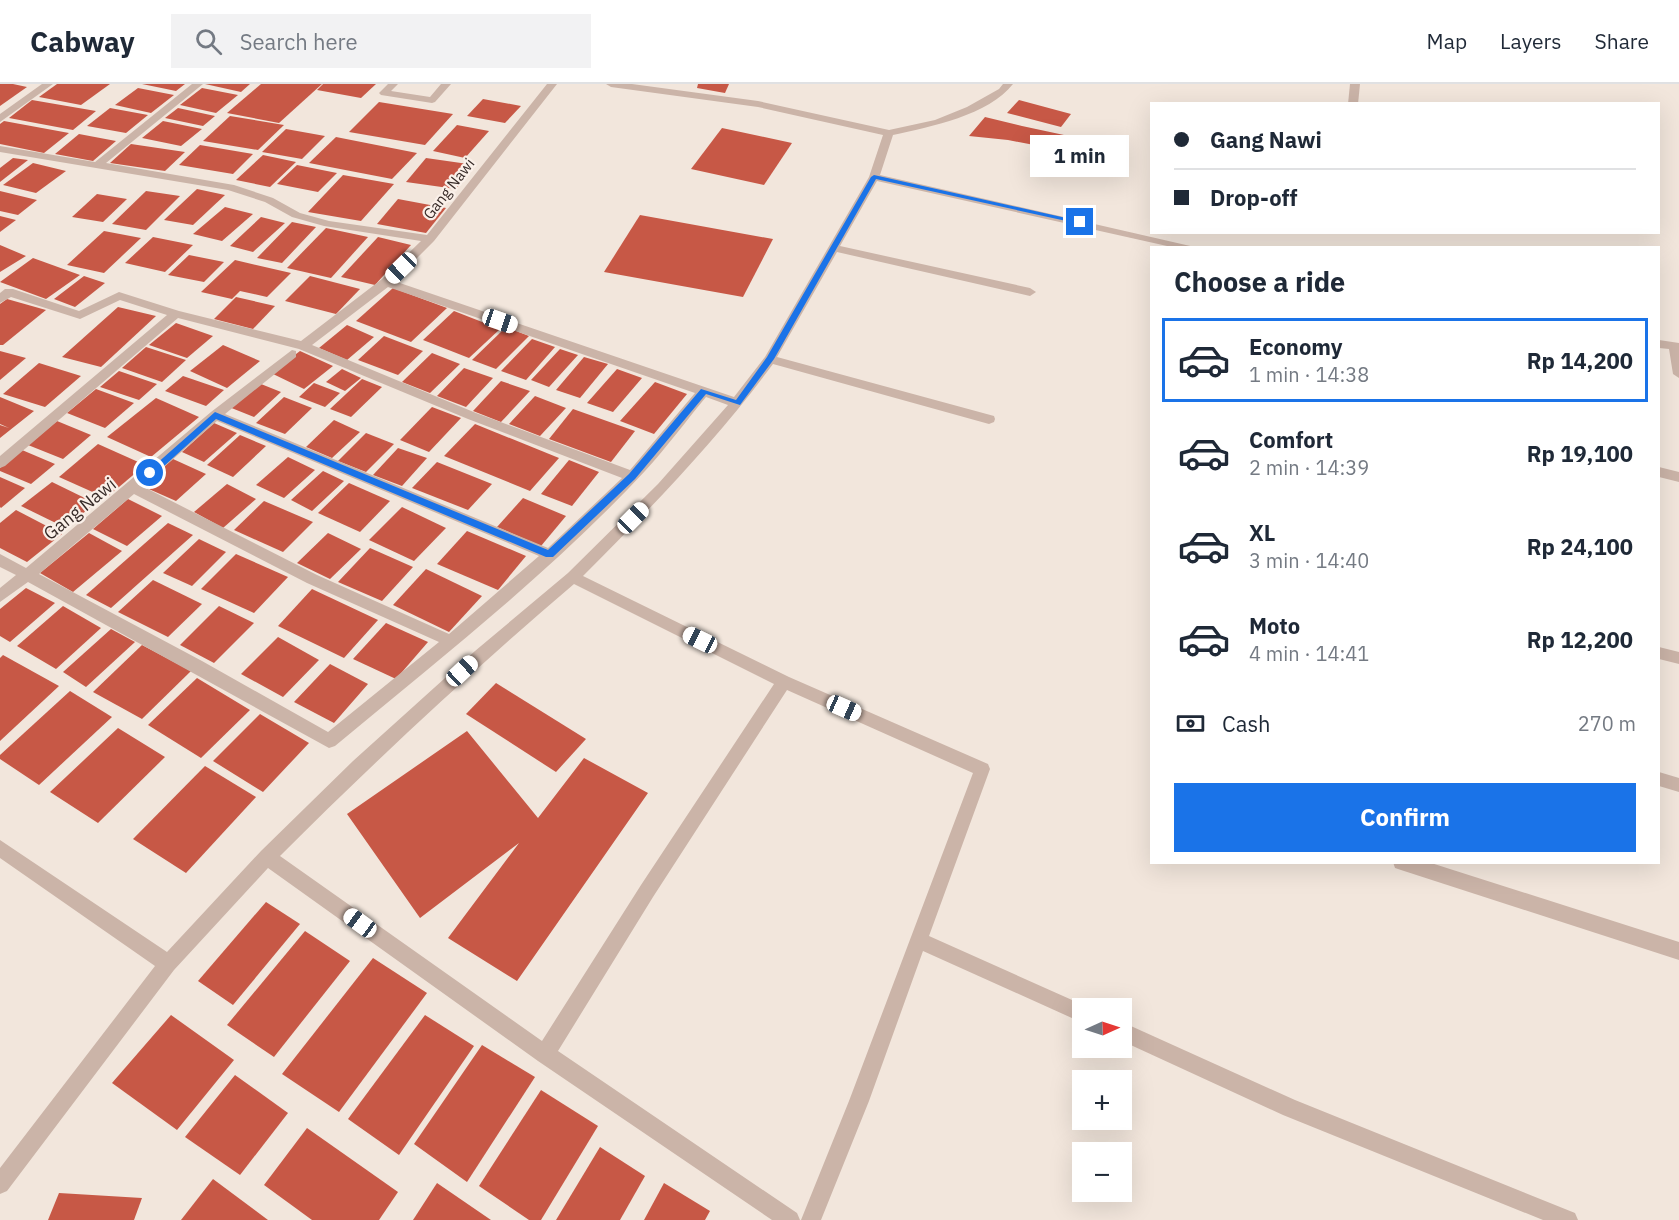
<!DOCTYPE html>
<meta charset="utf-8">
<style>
:root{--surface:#fff;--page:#f2f2f3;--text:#1f2937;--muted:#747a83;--line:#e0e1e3;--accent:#1a73e8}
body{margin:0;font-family:"IBM Plex Sans",sans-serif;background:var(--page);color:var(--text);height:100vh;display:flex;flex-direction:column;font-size:22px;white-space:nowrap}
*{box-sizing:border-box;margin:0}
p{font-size:20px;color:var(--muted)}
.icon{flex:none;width:33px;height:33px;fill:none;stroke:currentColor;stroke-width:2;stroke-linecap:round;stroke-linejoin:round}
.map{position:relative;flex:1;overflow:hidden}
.panel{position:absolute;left:1150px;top:162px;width:510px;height:618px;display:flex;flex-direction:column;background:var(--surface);border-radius:0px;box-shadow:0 6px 24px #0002}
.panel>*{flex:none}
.guide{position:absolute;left:1150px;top:18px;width:510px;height:132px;border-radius:0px;box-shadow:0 6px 24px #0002;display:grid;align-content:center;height:132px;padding:0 24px;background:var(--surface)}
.needle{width:39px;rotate:87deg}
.controls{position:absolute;left:1072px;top:914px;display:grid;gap:12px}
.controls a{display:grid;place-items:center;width:60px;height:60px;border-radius:0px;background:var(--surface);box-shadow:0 6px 24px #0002;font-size:30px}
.end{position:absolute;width:27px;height:27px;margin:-14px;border:8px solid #1a73e8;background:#fff;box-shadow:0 0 0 3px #fff}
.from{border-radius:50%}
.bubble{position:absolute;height:42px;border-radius:0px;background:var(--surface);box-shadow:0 6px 24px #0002;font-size:20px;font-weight:800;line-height:42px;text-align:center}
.car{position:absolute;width:18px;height:36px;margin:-18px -9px;border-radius:8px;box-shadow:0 0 4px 2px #0007;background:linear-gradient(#fff 24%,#345 0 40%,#fff 0 76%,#345 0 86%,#fff 0)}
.guide b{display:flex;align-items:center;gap:21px;height:57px;font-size:22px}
.guide b+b{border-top:2px solid var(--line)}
.guide i{width:15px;height:15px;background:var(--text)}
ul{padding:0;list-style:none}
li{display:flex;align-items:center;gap:18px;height:84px;margin:0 12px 9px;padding:0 12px;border:3px solid transparent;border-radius:0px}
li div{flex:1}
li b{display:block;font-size:22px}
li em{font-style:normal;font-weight:800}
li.current{border-color:var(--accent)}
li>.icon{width:54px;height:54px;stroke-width:1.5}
h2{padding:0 24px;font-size:27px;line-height:72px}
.pay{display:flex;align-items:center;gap:15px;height:66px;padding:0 24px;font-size:22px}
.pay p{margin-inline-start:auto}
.primary-button{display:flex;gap:12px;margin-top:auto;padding:12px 24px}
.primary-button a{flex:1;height:69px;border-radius:0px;background:var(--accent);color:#fff;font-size:24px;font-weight:800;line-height:69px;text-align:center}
header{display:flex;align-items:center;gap:36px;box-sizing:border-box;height:84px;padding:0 30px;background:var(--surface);border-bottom:2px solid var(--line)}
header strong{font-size:28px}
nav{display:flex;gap:33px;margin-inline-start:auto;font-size:21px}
.search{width:420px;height:54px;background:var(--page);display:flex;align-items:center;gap:15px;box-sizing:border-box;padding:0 21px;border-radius:0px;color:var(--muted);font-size:22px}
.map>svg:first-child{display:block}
.building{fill:#c75846}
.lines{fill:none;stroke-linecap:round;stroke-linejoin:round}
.minor{fill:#cbb4a8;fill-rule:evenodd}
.route{fill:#1a73e8}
.labels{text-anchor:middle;stroke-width:4.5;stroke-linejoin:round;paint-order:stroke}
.far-street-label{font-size:15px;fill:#372b28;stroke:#faf0e9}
.street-label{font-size:18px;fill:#372b28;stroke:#faf0e9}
</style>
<header>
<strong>Cabway</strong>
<div class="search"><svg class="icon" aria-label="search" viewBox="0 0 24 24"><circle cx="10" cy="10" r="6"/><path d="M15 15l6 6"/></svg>Search here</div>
<nav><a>Map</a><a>Layers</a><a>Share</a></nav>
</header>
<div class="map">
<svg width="1679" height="1136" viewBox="0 0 1679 1136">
<rect width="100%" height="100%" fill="#f2e6dc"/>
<g class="building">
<polygon points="0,0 13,0 27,3 0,22"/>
<polygon points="57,0 110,0 81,21 39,13"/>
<polygon points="142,0 185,0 176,7"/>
<polygon points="205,0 250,0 241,8"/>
<polygon points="261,0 322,0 279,39 227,29"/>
<polygon points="323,0 376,0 361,14 317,6"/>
<polygon points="698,0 729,0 725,9 697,4"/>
<polygon points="138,4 174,11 151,29 115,21"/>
<polygon points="202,4 238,11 216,29 180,21"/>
<polygon points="483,15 521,22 505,39 467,32"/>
<polygon points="32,16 96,27 73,46 9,34"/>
<polygon points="1019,16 1071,30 1061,43 1007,29"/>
<polygon points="379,18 453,30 425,61 349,48"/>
<polygon points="110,24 148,31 126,49 87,42"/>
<polygon points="178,24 215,32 203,42 165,34"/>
<polygon points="230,32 284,41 258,66 203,57"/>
<polygon points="985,33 1022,42 1064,51 1055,65 1008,56 969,52"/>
<polygon points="4,37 69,49 44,69 0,60 0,40"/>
<polygon points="163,37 202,45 181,62 142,54"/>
<polygon points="457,41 489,47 465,74 433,67"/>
<polygon points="722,44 792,59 764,101 691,85"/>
<polygon points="286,45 325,52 302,75 262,68"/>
<polygon points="79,50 116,57 93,77 55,70"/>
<polygon points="336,53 417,69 392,95 309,79"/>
<polygon points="131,60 185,68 165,87 110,79"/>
<polygon points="200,61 253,70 233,90 179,81"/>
<polygon points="263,71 296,78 270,103 236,96"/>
<polygon points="13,74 28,76 0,98 0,84"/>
<polygon points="426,74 475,81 456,105 406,98"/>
<polygon points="33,79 66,87 36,109 3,101"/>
<polygon points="297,81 337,89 318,108 277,100"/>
<polygon points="343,91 394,100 361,137 308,128"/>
<polygon points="197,105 225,111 193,141 164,136"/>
<polygon points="0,107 37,116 18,131 0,127"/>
<polygon points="146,107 180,112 146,146 112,140"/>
<polygon points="97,110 127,115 103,138 72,133"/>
<polygon points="398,115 446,124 426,149 377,140"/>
<polygon points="225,123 253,130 222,157 193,150"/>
<polygon points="640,131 773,155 743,213 604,188"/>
<polygon points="0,132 16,136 0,148"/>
<polygon points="261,133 285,139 253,168 230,162"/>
<polygon points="292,138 316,143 282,179 257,174"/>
<polygon points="326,144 368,153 331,194 287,184"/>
<polygon points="104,147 141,154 104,189 67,181"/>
<polygon points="153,153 193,161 165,188 125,179"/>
<polygon points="378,153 411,161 375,201 341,193"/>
<polygon points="0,161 26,172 0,188"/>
<polygon points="189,171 224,178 204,198 168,191"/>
<polygon points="33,174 80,191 46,215 0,198"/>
<polygon points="235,176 291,189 267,213 240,207 232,215 201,208"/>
<polygon points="84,192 105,199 75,223 54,215"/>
<polygon points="310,192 360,205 336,230 285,217"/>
<polygon points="393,204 447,224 411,258 356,237"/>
<polygon points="236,213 275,222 253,245 214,235"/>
<polygon points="7,215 46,226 3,261 0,261 0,220"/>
<polygon points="118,223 156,232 101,283 62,273"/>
<polygon points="454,227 500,245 469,274 423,256"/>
<polygon points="176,239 213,252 187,274 149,261"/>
<polygon points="347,241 374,253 347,276 319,264"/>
<polygon points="506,243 529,252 496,285 472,276"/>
<polygon points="384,252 423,267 398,291 358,276"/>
<polygon points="532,255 555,263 526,296 501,287"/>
<polygon points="223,261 260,277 227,304 190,287"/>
<polygon points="146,263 186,276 162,298 122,284"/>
<polygon points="560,265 578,271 549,303 531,296"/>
<polygon points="0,267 26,274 0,296"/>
<polygon points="300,267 333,282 304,305 271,289"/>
<polygon points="432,269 460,280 430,309 402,298"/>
<polygon points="584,273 608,280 580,314 556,306"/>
<polygon points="39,279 81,292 45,323 3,310"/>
<polygon points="464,284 493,294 466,323 437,312"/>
<polygon points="342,285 361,294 345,307 326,298"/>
<polygon points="617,285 642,294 613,328 587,319"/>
<polygon points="119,287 157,300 139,316 100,303"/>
<polygon points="183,292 224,306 206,322 165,307"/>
<polygon points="362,295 382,303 351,333 330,325"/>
<polygon points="501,297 530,307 501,338 473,327"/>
<polygon points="256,298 281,308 254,333 229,323"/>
<polygon points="655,298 687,310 654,350 620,337"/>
<polygon points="314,299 340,309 325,323 299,313"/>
<polygon points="96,305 134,319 105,344 67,329"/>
<polygon points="535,312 566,324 540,352 509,340"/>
<polygon points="0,313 34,327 0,354 0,341 9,344 0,340"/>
<polygon points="284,313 312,324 285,350 256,339"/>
<polygon points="156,314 199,333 151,373 107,353"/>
<polygon points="432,323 461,334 429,368 400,356"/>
<polygon points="573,325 635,347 611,378 549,355"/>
<polygon points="334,336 360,348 332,374 306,363"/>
<polygon points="57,337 91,351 63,375 28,361"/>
<polygon points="214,339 237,349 204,378 182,368"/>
<polygon points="475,340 559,374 530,407 444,372"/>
<polygon points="366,349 394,360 366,388 338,377"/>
<polygon points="240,351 266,362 233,393 207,381"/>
<polygon points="98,360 145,381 106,414 59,393"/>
<polygon points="398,364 427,374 402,402 373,391"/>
<polygon points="22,366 55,380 31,400 0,387 0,384"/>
<polygon points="288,373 315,386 284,414 256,401"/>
<polygon points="173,375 206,390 176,417 142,402"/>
<polygon points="569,376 599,388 572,422 541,410"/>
<polygon points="437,378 492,400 468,426 412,404"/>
<polygon points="323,387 344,397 312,427 291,416"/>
<polygon points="0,393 25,404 1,424 0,423"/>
<polygon points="52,398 95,419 66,444 21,422"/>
<polygon points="349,399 390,417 360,448 318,429"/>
<polygon points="227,400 256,415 223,444 194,428"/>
<polygon points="523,414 566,432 541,462 497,443"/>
<polygon points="128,415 162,432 127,462 93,445"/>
<polygon points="264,417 313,438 283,468 234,446"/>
<polygon points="402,423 446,444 414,477 369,456"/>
<polygon points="16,426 62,450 27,478 0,464 0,439"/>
<polygon points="168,439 193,451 111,524 86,511"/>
<polygon points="467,447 526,472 498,506 437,480"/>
<polygon points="89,449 122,467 73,508 40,489"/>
<polygon points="328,449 361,465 330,495 297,479"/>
<polygon points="199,455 226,468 192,502 163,489"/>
<polygon points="370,464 413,483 382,517 338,498"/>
<polygon points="236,470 288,493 254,529 201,505"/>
<polygon points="426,485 482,512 449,548 393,521"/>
<polygon points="153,496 202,520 168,553 118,528"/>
<polygon points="26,504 55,519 10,558 0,552 0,525"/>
<polygon points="312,505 378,536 344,574 278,542"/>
<polygon points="63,522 101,544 56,585 17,562"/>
<polygon points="219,522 254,539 214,579 180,561"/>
<polygon points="386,539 428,558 396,595 353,575"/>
<polygon points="111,545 135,558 86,603 63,588"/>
<polygon points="278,553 319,576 283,613 241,590"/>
<polygon points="142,561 191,587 142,635 93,608"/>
<polygon points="3,571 59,602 0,657 0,574"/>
<polygon points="330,580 368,600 334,639 294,618"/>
<polygon points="197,594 250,626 201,674 148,641"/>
<polygon points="496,599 586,655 556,688 466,630"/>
<polygon points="70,607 112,633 39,701 0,675 0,671"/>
<polygon points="260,630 309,659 263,708 213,677"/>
<polygon points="118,644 165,673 98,739 50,708"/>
<polygon points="467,647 538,734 584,674 648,709 517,897 448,854 519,759 420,834 347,730"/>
<polygon points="205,682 256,713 186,789 133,755"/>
<polygon points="266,818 300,840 233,921 198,897"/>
<polygon points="305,847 350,877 274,973 227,941"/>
<polygon points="373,874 427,909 339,1028 282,990"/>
<polygon points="171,931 234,976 177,1046 112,999"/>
<polygon points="425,931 474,962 399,1071 348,1035"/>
<polygon points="482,961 535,993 467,1098 414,1060"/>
<polygon points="235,991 288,1029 240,1091 185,1053"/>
<polygon points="541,1006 598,1042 541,1136 529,1136 479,1102"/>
<polygon points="307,1044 398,1108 379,1136 312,1136 264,1101"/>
<polygon points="600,1063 645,1092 620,1136 556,1136"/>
<polygon points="213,1095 268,1136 181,1136"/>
<polygon points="437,1099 491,1136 413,1136"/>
<polygon points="664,1099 710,1127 705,1136 644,1136"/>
<polygon points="59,1109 142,1114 134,1136 48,1136"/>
</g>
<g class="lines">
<g class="minor">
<polygon points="42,0 53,0 0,38 0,30"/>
<path d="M 192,0 L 203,0 L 106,79 L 234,101 L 273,114 L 300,129 L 329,137 L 427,151 L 547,0 L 557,0 L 434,157 L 394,197 L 734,313 L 765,273 L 869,93 L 883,51 L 758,23 L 611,3 L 606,0 L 632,0 L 758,17 L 889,46 L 935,36 L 967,23 L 999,5 L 1003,0 L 1013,0 C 989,31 930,43 893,51 L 880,91 L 1199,164 L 1176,164 L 877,97 L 840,162 L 1030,204 L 1036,208 L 1030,212 L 837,168 L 777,273 L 994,332 L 995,335 L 994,338 L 989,340 L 773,280 C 716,357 651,424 583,492 L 789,593 L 988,680 L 990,685 L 929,852 L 1090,924 L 1083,924 L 1083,939 L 923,867 L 869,1017 L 821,1136 L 801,1136 L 849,1017 L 973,689 L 787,606 L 653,813 L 558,967 L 797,1129 L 800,1136 L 772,1136 L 538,977 L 268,784 L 174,886 L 7,1107 L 0,1110 L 0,1084 L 155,882 L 0,774 L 0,756 L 167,868 L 261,767 L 353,677 L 475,567 L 568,489 L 658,400 L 728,321 L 706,313 C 686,337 667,363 645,387 C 551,488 441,574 335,662 L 329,664 L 28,498 L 0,518 L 0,504 L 16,491 L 0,483 L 0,470 L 26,484 L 211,328 L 292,266 L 296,267 L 296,273 L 225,330 L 548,464 L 622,394 L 468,335 L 299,265 L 178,234 L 5,382 L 0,384 L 0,372 L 167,231 L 120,216 L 80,235 L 11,213 L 0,219 L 0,209 L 5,205 L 13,205 L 79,227 L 119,208 L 179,227 L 301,257 L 382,195 L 421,157 L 324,142 L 292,133 L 265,118 L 228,106 L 0,68 L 0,62 L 95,78 ZM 388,203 L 695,309 L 630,386 L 476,329 L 312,261 ZM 217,337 L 539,472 L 449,550 L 317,491 L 142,402 ZM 134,410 L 307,499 L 439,558 L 328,648 L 202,577 L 39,490 ZM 574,500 L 774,600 L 641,801 L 542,957 L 280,772 C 375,677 472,587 574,500 Z"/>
<polygon points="388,0 398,0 391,7 430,13 441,0 451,0 435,18 432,19 381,11 379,9"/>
<polygon points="1350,0 1360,0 1358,20 1348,20"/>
<polygon points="1659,256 1679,259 1679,294 1673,290 1669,265 1659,264"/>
<polygon points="1659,383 1679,388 1679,398 1659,393"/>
<polygon points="1659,563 1679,568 1679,580 1659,575"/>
<polygon points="1659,688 1679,694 1679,708 1659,702"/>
<polygon points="1393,778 1428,778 1679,858 1679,876 1401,786 1395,784"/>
<polygon points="1122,938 1295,1016 1575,1129 1578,1136 1543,1136 1283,1031 1122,957"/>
</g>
</g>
<polygon class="route" points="874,91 1084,138 1080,140 876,95 774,275 740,321 706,310 635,395 553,473 546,473 216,335 153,392 146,389 215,328 548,466 629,390 701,305 736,316 767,273 871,93"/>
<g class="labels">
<g class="far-street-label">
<text transform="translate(449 105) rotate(-52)" y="5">Gang Nawi</text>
</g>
<g class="street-label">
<text transform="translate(80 425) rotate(-39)" y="6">Gang Nawi</text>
</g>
</g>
</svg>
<div class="controls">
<a><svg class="needle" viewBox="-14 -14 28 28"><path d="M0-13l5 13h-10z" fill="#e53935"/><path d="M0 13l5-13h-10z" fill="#747a83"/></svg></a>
<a>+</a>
<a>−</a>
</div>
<i class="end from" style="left:150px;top:389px"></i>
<i class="end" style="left:1080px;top:138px"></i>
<div class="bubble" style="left:1030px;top:51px;width:99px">1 min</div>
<i class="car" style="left:401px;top:184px;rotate:226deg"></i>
<i class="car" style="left:500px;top:237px;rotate:109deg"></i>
<i class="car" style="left:633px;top:434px;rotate:45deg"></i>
<i class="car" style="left:700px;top:556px;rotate:296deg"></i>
<i class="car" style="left:462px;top:587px;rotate:47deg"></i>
<i class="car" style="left:844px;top:624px;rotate:114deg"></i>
<i class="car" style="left:360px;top:839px;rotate:306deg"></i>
<div class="guide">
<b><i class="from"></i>Gang Nawi</b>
<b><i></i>Drop-off</b>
</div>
<section class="panel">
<h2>Choose a ride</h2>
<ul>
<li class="current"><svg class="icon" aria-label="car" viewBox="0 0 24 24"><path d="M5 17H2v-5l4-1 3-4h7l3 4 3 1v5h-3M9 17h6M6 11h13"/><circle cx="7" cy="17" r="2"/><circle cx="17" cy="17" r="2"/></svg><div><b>Economy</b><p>1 min · 14:38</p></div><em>Rp 14,200</em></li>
<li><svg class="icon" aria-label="car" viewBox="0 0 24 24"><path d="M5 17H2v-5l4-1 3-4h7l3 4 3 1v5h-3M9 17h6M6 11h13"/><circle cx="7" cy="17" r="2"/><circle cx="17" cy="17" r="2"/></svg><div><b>Comfort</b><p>2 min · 14:39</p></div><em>Rp 19,100</em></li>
<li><svg class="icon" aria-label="car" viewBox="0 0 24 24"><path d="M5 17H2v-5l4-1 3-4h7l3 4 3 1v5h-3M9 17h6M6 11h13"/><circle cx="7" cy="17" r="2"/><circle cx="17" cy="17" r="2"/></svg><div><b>XL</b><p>3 min · 14:40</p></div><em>Rp 24,100</em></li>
<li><svg class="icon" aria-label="car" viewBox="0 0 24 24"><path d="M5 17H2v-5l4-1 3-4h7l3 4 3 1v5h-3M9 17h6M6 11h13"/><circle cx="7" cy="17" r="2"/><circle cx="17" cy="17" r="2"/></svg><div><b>Moto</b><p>4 min · 14:41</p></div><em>Rp 12,200</em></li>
</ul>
<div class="pay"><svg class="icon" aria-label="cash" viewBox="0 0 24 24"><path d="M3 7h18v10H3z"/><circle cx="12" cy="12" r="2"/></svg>Cash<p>270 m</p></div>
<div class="primary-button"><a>Confirm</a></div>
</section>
</div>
